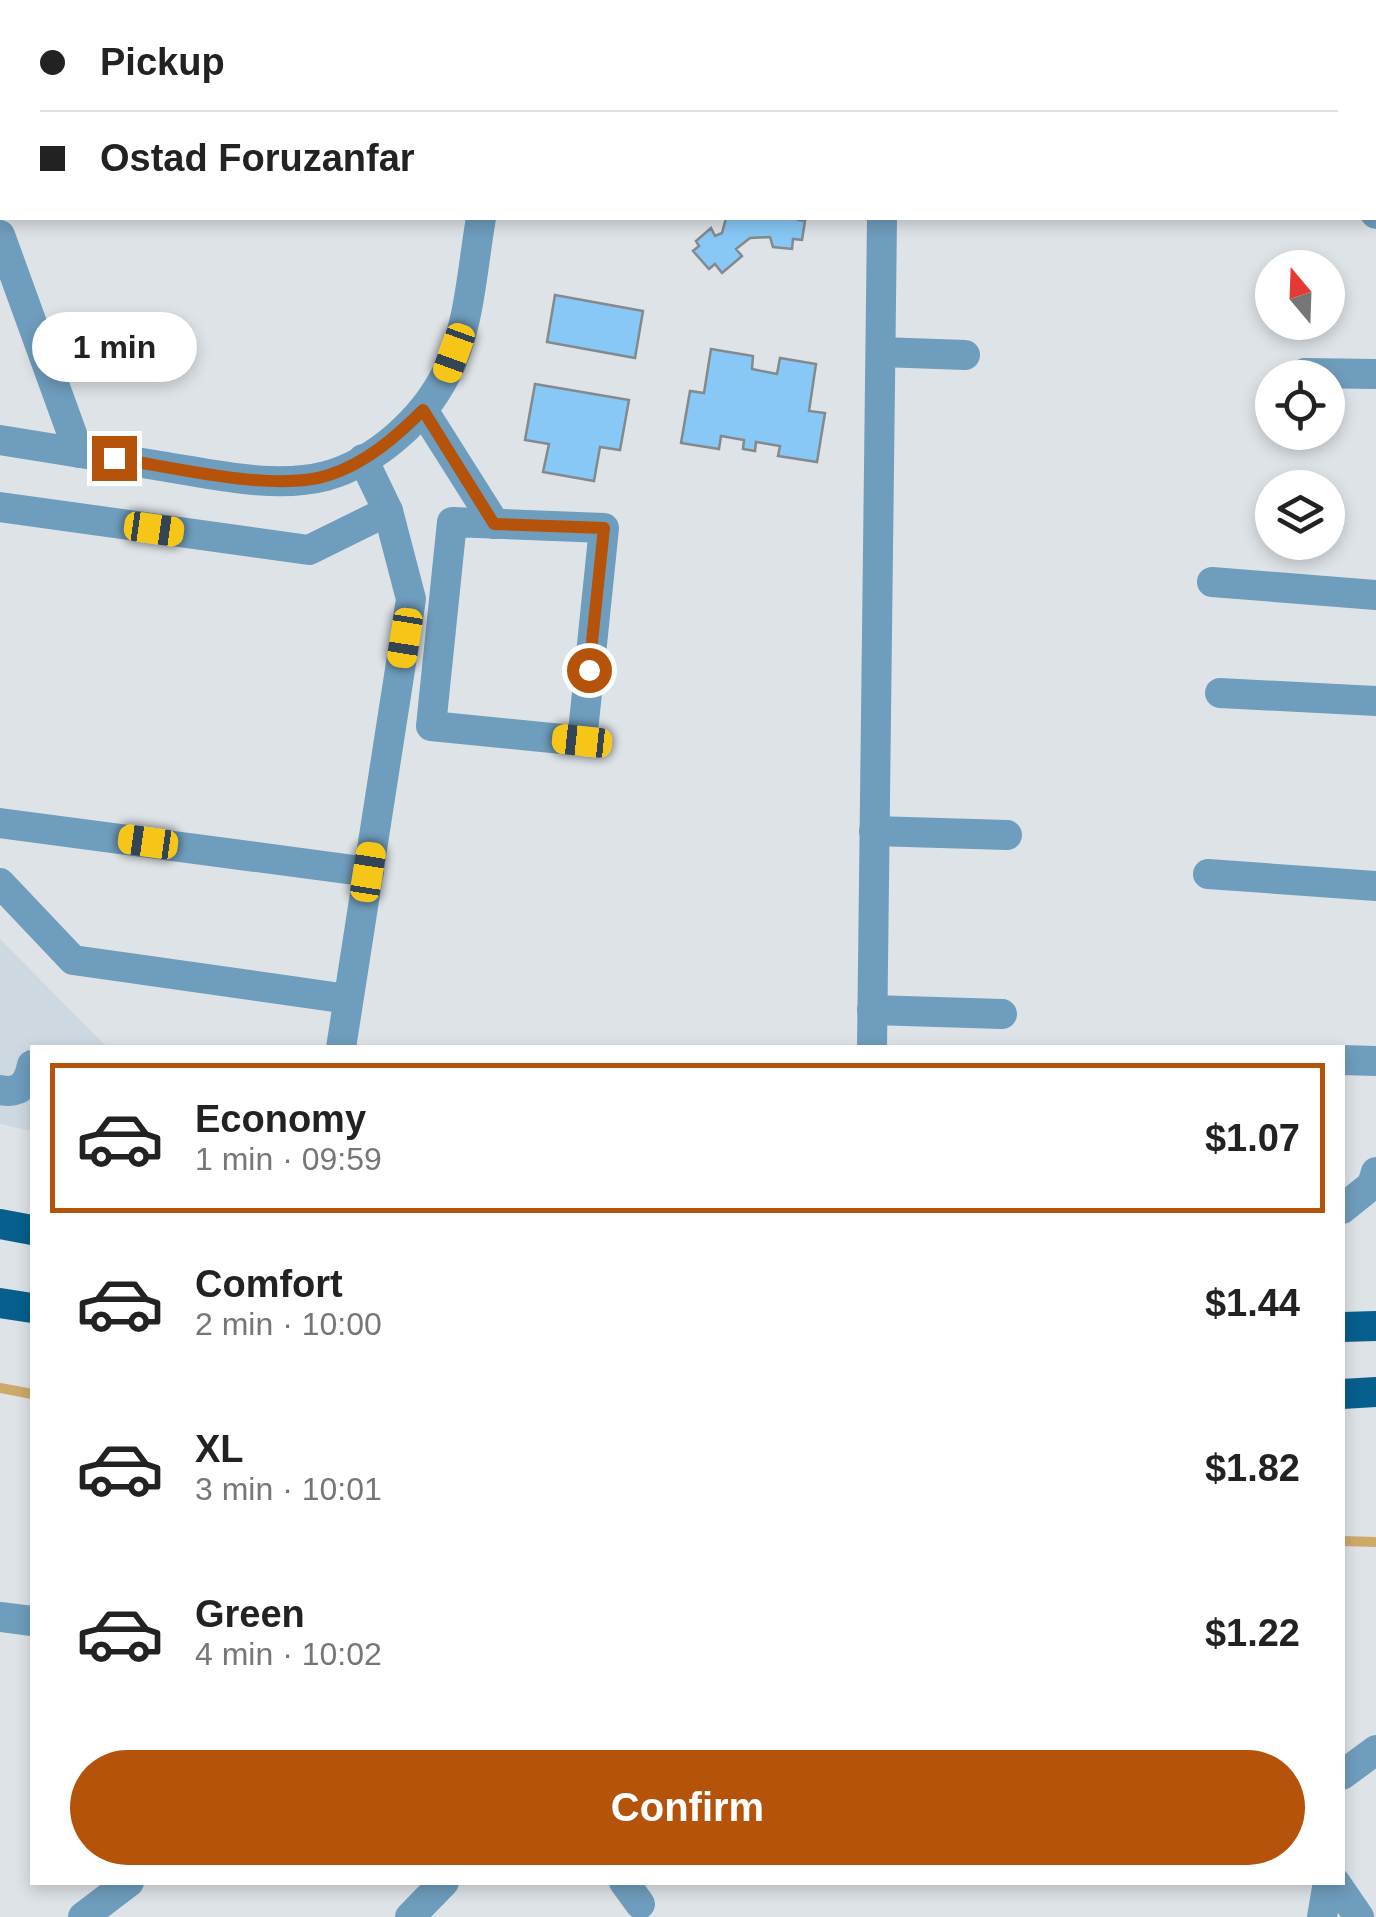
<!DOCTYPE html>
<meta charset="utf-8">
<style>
:root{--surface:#fff;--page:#f2f2f2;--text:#222;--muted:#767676;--line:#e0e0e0;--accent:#b45309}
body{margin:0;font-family:Helvetica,sans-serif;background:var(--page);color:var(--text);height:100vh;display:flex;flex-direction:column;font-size:38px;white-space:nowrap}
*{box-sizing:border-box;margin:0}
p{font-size:32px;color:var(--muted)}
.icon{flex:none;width:55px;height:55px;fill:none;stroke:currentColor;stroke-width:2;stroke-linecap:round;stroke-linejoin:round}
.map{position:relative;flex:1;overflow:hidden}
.panel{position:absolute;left:30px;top:1045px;width:1315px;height:840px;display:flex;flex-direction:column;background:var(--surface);border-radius:0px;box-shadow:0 5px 15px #0003}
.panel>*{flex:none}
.guide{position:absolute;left:0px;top:0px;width:1378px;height:220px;box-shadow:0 5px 15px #0003;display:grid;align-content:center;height:220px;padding:0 40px;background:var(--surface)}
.needle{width:65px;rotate:341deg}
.tools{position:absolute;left:1255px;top:250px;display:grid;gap:20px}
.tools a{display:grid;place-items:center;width:90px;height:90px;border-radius:50%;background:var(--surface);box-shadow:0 5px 15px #0003;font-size:50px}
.end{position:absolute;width:45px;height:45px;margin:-22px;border:12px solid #b45309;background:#fff;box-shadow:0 0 0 5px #fff}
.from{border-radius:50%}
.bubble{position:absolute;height:70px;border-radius:35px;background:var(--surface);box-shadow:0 5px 15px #0003;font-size:32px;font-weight:700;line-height:70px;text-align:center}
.car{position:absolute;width:30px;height:60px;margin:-30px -15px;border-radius:12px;box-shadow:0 0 8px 2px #0007;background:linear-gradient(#f5c518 24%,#345 0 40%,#f5c518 0 76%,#345 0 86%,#f5c518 0)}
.guide b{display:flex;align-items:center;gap:35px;height:95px;font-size:38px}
.guide b+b{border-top:2px solid var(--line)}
.guide i{width:25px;height:25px;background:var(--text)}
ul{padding:18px 0 0;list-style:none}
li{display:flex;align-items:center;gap:30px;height:150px;margin:0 20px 15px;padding:0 20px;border:5px solid transparent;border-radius:0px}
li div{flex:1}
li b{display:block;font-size:38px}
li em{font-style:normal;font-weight:700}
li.selected{border-color:var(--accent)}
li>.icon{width:90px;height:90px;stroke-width:1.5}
.primary-button{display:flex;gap:20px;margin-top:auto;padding:20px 40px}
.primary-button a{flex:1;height:115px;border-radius:60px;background:var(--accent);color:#fff;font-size:40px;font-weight:700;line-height:115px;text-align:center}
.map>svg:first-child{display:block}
.built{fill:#cdd8e1}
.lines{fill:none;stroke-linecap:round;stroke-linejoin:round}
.stream{stroke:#ceaa69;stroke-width:10}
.building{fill:#87c8f6;stroke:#84898c;stroke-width:2.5}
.minor{stroke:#6f9dbd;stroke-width:30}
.major{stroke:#065f8d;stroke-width:30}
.route{stroke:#b45309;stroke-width:12}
</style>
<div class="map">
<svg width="1376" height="1917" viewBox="0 0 1376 1917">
<rect width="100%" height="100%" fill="#dee3e7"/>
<polygon class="built" points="0,939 107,1047 32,1048 32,1131 0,1124"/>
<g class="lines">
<g class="stream">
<polyline points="0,1388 32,1394"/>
<polyline points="1342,1541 1376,1542"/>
</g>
</g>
<g class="building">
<polygon points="726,218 798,218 798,220 805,221 802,240 793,239 792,249 773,247 770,237 750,238 736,249 742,256 722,273 715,264 709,269 693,251 699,246 696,241 711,228 715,236 722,233"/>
<polygon points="555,295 643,311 635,358 547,342"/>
<polygon points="711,349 753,356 752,369 777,374 780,358 816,364 809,411 825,413 817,462 778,456 780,446 756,442 755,451 743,449 744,440 721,436 719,449 681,443 690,391 704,393"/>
<polygon points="535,384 629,400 620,450 600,447 594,481 543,472 549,444 525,440"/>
</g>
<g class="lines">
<g class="minor">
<polyline points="438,0 453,2"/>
<polyline points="1080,0 1081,2"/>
<polyline points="517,2 517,0"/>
<polyline points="1375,145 1376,146"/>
<polyline points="1375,213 1376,214"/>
<polyline points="0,235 79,453"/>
<polyline points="881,352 965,355"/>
<polyline points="1305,373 1376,374"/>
<polyline points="423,410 495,524"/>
<path d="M 0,440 C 56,449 111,458 167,467 C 216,475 276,489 326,476 C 376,462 423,420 446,374 C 470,327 472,269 481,218"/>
<polyline points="0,507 309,550 388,511 363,459"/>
<polygon points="452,522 604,528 582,741 431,726"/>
<polyline points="1212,582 1376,595"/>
<polyline points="1220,693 1376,701"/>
<polyline points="0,823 369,872"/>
<polyline points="874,831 1007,835"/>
<polyline points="1208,874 1376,886"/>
<polyline points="0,883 73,960 348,999"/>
<polyline points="872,1010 1002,1014"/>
<polyline points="341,1048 411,599 388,511"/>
<polyline points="872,1048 882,218"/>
<polyline points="1342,1060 1376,1061"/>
<path d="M 0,1090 C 20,1094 28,1084 32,1065"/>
<polyline points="1342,1209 1372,1185 1376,1172"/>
<polyline points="0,1617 32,1621"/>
<polyline points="1342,1775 1376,1750"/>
<polyline points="624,1882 640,1904"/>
<polyline points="1335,1882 1359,1917"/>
<polyline points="83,1917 129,1882"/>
<polyline points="410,1917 444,1882"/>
<polyline points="1322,1917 1328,1882"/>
</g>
<g class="major">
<polyline points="0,1224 32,1230"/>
<polyline points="0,1303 32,1308"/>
<polyline points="1342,1327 1376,1326"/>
<polyline points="1342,1394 1376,1392"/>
</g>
</g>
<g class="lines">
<path class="route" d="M 114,458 C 172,467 275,493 329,475 C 366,463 396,437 423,410 L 494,524 L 604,528 L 589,670"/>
</g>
</svg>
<div class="tools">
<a><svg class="needle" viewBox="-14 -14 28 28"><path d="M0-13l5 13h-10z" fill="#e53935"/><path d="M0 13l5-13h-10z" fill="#767676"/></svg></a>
<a><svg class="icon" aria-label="locate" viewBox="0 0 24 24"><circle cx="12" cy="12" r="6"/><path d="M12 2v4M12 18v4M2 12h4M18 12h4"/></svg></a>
<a><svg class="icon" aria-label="layers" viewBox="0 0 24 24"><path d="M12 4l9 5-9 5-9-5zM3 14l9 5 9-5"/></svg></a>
</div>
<i class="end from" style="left:589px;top:670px"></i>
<i class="end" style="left:114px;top:458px"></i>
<div class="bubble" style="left:32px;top:312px;width:165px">1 min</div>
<i class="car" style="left:454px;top:353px;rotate:200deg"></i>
<i class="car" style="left:154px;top:529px;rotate:98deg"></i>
<i class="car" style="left:405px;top:638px;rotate:189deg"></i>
<i class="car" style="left:582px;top:741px;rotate:276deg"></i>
<i class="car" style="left:148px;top:842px;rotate:278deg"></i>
<i class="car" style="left:368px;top:872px;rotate:9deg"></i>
<div class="guide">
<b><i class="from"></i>Pickup</b>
<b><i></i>Ostad Foruzanfar</b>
</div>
<section class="panel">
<ul>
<li class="selected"><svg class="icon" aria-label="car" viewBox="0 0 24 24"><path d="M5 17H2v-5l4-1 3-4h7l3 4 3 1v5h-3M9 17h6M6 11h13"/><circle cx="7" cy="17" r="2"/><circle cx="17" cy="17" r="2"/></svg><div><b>Economy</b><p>1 min · 09:59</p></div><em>$1.07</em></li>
<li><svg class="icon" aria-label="car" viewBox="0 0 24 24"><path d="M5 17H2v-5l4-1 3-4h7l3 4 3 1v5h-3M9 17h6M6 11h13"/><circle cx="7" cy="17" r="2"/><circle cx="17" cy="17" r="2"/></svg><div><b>Comfort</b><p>2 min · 10:00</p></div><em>$1.44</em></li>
<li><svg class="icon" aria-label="car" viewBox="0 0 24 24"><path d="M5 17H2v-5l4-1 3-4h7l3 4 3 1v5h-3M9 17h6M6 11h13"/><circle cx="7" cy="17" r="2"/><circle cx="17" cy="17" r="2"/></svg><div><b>XL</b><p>3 min · 10:01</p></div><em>$1.82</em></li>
<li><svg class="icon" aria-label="car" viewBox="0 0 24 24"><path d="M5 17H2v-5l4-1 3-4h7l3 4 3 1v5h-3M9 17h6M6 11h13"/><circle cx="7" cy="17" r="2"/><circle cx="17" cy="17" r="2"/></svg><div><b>Green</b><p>4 min · 10:02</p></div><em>$1.22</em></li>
</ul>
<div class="primary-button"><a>Confirm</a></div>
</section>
</div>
